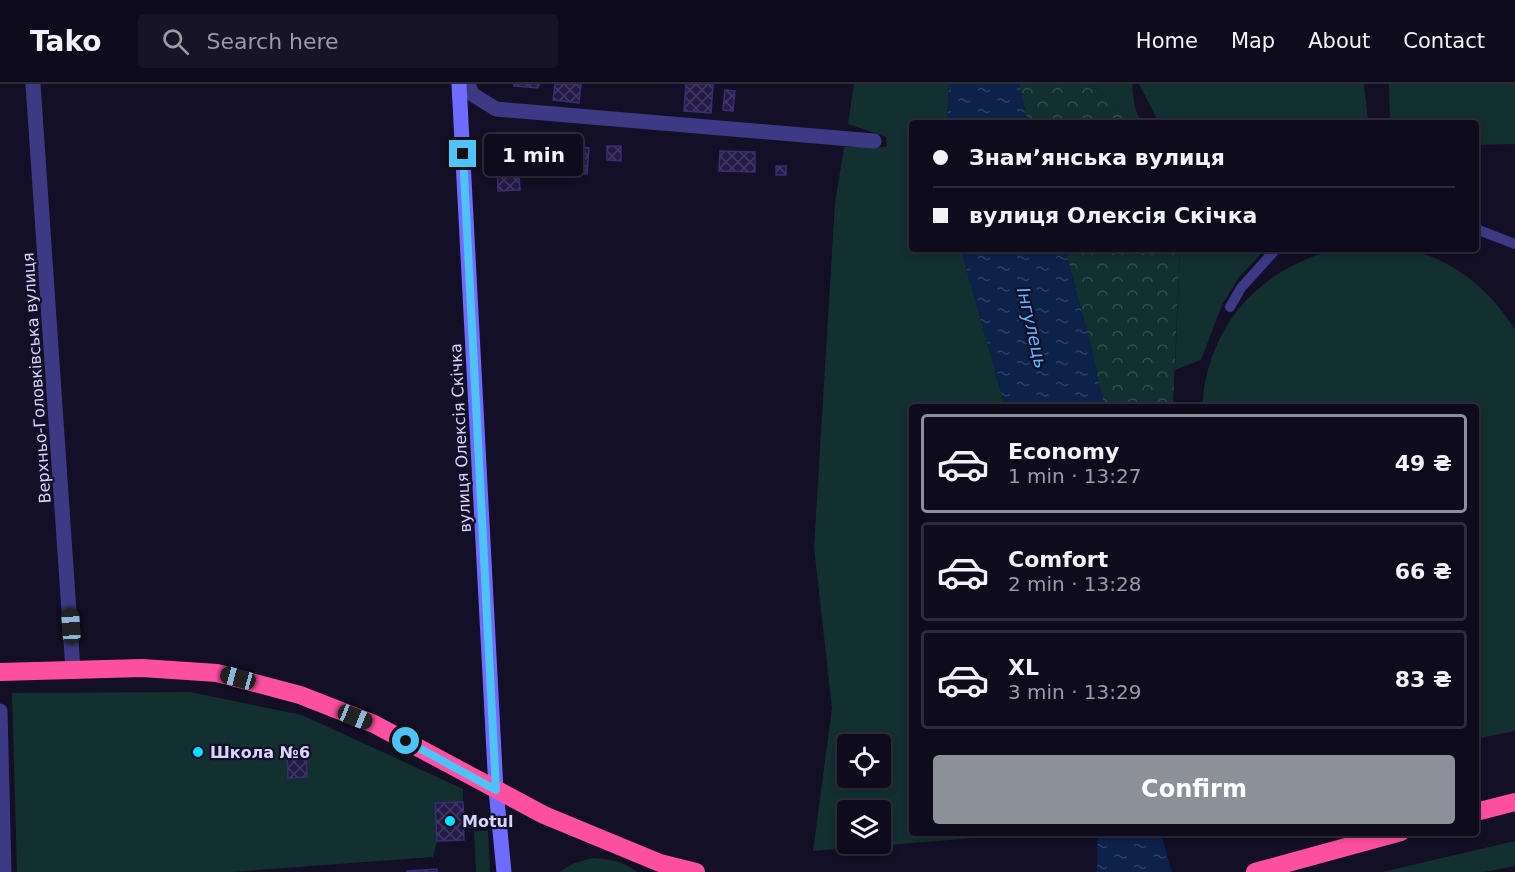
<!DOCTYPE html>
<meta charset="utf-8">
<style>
:root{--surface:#0e0b1c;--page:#171425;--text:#f1f3f6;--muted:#9b9ba3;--line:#2e2b3b;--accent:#8c9099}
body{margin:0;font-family:"DejaVu Sans",sans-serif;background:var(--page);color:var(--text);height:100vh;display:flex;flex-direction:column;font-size:22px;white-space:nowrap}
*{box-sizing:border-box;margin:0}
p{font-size:20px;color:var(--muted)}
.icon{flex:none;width:33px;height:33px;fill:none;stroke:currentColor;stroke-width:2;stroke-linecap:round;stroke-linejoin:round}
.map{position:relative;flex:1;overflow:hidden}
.details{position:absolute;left:909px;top:320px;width:570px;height:432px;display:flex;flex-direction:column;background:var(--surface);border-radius:6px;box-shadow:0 3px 9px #0003,0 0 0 2px var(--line)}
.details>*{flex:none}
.hud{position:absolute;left:909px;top:36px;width:570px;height:132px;border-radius:6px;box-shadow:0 3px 9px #0003,0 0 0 2px var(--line);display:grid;align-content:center;height:132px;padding:0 24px;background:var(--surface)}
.tools{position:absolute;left:837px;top:650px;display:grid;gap:12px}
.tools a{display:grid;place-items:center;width:54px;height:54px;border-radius:6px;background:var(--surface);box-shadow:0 3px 9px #0003,0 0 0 2px var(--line);font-size:30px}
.end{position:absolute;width:27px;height:27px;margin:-14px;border:8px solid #4fc3f7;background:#111;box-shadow:0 0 0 3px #111}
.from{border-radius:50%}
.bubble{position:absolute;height:42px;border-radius:6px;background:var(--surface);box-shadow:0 3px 9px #0003,0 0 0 2px var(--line);font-size:20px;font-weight:700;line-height:42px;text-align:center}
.car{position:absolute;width:18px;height:36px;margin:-18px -9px;border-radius:8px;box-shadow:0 0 4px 2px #0007;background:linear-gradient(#222 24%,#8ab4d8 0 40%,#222 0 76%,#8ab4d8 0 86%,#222 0)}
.hud b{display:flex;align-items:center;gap:21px;height:57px;font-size:22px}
.hud b+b{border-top:2px solid var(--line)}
.hud i{width:15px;height:15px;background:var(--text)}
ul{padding:10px 0 0;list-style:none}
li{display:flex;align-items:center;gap:18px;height:99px;margin:0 12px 9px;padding:0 12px;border:3px solid var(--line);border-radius:6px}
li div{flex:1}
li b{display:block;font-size:22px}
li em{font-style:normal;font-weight:700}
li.current{border-color:var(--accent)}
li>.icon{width:54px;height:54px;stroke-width:1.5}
.cta{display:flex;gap:12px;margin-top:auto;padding:12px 24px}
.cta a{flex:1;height:69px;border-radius:6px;background:var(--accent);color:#fff;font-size:24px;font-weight:700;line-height:69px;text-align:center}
header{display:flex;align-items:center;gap:36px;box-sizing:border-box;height:84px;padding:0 30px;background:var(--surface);border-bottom:2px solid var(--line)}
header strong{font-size:28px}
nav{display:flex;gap:33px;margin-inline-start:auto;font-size:21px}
.search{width:420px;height:54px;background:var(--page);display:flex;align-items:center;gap:15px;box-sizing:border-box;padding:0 21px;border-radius:6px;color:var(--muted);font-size:22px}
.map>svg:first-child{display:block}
.green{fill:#12302f;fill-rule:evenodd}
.forest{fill:url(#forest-crowns)}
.water{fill:url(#water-ripples)}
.building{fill:url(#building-cross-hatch);stroke:#3b2d73;stroke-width:1.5}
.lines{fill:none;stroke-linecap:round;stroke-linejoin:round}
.lane{stroke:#3d3a85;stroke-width:10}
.street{stroke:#3d3a85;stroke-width:15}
.secondary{stroke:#6f6bff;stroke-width:15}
.highway{stroke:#ff4fa3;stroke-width:18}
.route{stroke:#4fc3f7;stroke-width:8}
.poi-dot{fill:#00e5ff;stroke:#130f26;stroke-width:2}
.labels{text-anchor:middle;stroke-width:4.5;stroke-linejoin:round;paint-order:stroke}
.street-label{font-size:16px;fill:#d9d4ff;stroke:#130f26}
.poi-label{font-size:16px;font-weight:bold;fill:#d9d4ff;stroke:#130f26;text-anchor:start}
.water-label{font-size:18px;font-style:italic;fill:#62b6ff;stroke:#130f26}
</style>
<header>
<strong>Tako</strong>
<div class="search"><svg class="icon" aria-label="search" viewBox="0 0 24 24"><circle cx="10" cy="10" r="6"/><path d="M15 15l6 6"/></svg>Search here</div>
<nav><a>Home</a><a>Map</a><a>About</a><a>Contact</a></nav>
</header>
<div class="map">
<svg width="1515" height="788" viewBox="0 0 1515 788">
<defs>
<pattern id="forest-crowns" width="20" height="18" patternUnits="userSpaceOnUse" patternTransform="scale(1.5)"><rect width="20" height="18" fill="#12302f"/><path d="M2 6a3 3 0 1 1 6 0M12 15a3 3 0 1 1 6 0" fill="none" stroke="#344d4e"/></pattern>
<pattern id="water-ripples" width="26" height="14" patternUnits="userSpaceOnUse" patternTransform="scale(1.5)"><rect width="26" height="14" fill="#0c2248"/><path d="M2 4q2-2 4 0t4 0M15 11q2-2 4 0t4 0" fill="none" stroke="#2f4163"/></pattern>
<pattern id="building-cross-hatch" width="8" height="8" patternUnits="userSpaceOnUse" patternTransform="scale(1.5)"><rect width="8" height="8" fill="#241b47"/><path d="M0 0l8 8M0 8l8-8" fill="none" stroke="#433b63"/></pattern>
</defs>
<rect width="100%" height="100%" fill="#130f26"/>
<g class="green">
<path d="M 854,0 L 949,0 L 947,39 L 912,39 L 912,165 L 961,165 L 1005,322 L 912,322 L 912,748 L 1037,749 L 813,767 L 832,624 L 814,463 L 835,119 L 844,63 L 887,63 L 886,53 L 848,40 ZM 848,660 L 880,660 L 880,693 L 848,693 ZM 848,726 L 880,726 L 880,759 L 848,759 Z"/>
<path d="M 1090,0 L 1132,0 C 1134,13 1133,31 1145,39 L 1136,39 Z"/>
<polygon points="1139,0 1364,0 1368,36 1158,37"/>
<polygon points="1389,0 1515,0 1515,60 1476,61 1476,39 1390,39"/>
<polygon points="1180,165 1266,165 1239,193 1222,221 1201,276 1175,286"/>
<path d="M 1335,165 C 1356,165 1384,162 1405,165 C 1452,174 1491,206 1515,246 L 1515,647 L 1476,655 L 1476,322 L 1203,322 C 1202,306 1207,288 1212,273 C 1233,215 1277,182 1335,165 Z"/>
<polygon points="190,608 302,631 463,705 463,718 435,719 437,757 433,773 231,788 17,788 12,609"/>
<polygon points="474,747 488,747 490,788 476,788"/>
<polygon points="1515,757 1515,782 1484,788 1382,788"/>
<path d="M 592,774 C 610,775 623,777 637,788 L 559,788 L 575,779 Z"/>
</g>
<g class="forest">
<polygon points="1019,0 1090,0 1136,39 1028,39"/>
<polygon points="1065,165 1180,165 1173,322 1104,322 1091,262"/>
</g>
<g class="water">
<polygon points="949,0 1019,0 1028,39 947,39"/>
<polygon points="961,165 1065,165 1091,262 1104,322 1005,322"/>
<polygon points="1098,749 1161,749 1172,788 1097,788"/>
</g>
<g class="building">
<polygon points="514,0 539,0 538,4 514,2"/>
<polygon points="555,0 581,0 579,19 553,16"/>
<polygon points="686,0 713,0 711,29 684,27"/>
<polygon points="725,6 735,7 733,27 723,26"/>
<polygon points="558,61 589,64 587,90 555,88"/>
<polygon points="607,62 621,62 621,77 607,76"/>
<polygon points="720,67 755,68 755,88 719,87"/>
<polygon points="518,77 520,106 498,107 497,78"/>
<rect x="776" y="82" width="10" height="9"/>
<polygon points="306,667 307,693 288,694 287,668"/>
<polygon points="463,718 464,756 437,757 435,719"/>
<polygon points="437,785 437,788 407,788 407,787"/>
</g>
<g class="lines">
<g class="lane">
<polyline points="1476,145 1515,160"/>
<polyline points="1230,223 1241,204 1276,165"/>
</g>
<g class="street">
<polyline points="33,0 73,586"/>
<polyline points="468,0 472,10 496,25 874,57"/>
<polyline points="0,627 4,788"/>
</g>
<polyline class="secondary" points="459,0 496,706 504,788"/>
<g class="highway">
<polyline points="0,588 142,584 217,589 300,611 374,640 544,731 660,779 696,788"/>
<polyline points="1476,728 1515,718"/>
<polyline points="1255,788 1401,748"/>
</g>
</g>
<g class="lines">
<polyline class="route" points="406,657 496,706 463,70"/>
</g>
<g class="poi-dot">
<circle cx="198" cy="668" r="6"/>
<circle cx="450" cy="737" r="6"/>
</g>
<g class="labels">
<g class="street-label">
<text transform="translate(36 294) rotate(-94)" y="6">Верхньо-Головківська вулиця</text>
<text transform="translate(460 354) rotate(-93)" y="6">вулиця Олексія Скічка</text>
</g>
<g class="poi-label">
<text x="210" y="674">Школа №6</text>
<text x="462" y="743">Motul</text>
</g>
<g class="water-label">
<text transform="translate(1032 244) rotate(77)" y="6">Інгулець</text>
</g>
</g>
</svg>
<div class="tools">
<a><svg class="icon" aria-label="locate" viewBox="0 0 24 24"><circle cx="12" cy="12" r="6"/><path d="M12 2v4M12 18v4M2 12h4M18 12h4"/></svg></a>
<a><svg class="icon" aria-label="layers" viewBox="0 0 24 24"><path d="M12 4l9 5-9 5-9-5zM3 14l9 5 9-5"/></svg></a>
</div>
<i class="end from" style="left:406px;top:657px"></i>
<i class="end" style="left:463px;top:70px"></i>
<div class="bubble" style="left:484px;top:50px;width:99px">1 min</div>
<i class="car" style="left:71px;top:542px;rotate:356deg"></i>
<i class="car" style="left:238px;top:594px;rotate:285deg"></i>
<i class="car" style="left:355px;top:633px;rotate:112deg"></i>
<div class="hud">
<b><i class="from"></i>Знамʼянська вулиця</b>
<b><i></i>вулиця Олексія Скічка</b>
</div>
<section class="details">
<ul>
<li class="current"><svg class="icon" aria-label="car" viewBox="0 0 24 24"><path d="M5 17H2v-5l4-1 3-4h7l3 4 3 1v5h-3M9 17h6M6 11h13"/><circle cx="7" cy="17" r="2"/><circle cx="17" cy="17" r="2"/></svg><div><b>Economy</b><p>1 min · 13:27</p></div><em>49 ₴</em></li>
<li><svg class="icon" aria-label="car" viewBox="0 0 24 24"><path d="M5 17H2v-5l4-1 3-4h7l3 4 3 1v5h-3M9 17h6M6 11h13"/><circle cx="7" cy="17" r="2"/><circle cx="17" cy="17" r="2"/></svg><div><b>Comfort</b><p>2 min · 13:28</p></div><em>66 ₴</em></li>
<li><svg class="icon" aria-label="car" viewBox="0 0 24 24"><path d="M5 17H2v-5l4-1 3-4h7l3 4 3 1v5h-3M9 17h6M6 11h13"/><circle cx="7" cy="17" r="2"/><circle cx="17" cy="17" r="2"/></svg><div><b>XL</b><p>3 min · 13:29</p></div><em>83 ₴</em></li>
</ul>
<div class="cta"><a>Confirm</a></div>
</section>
</div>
